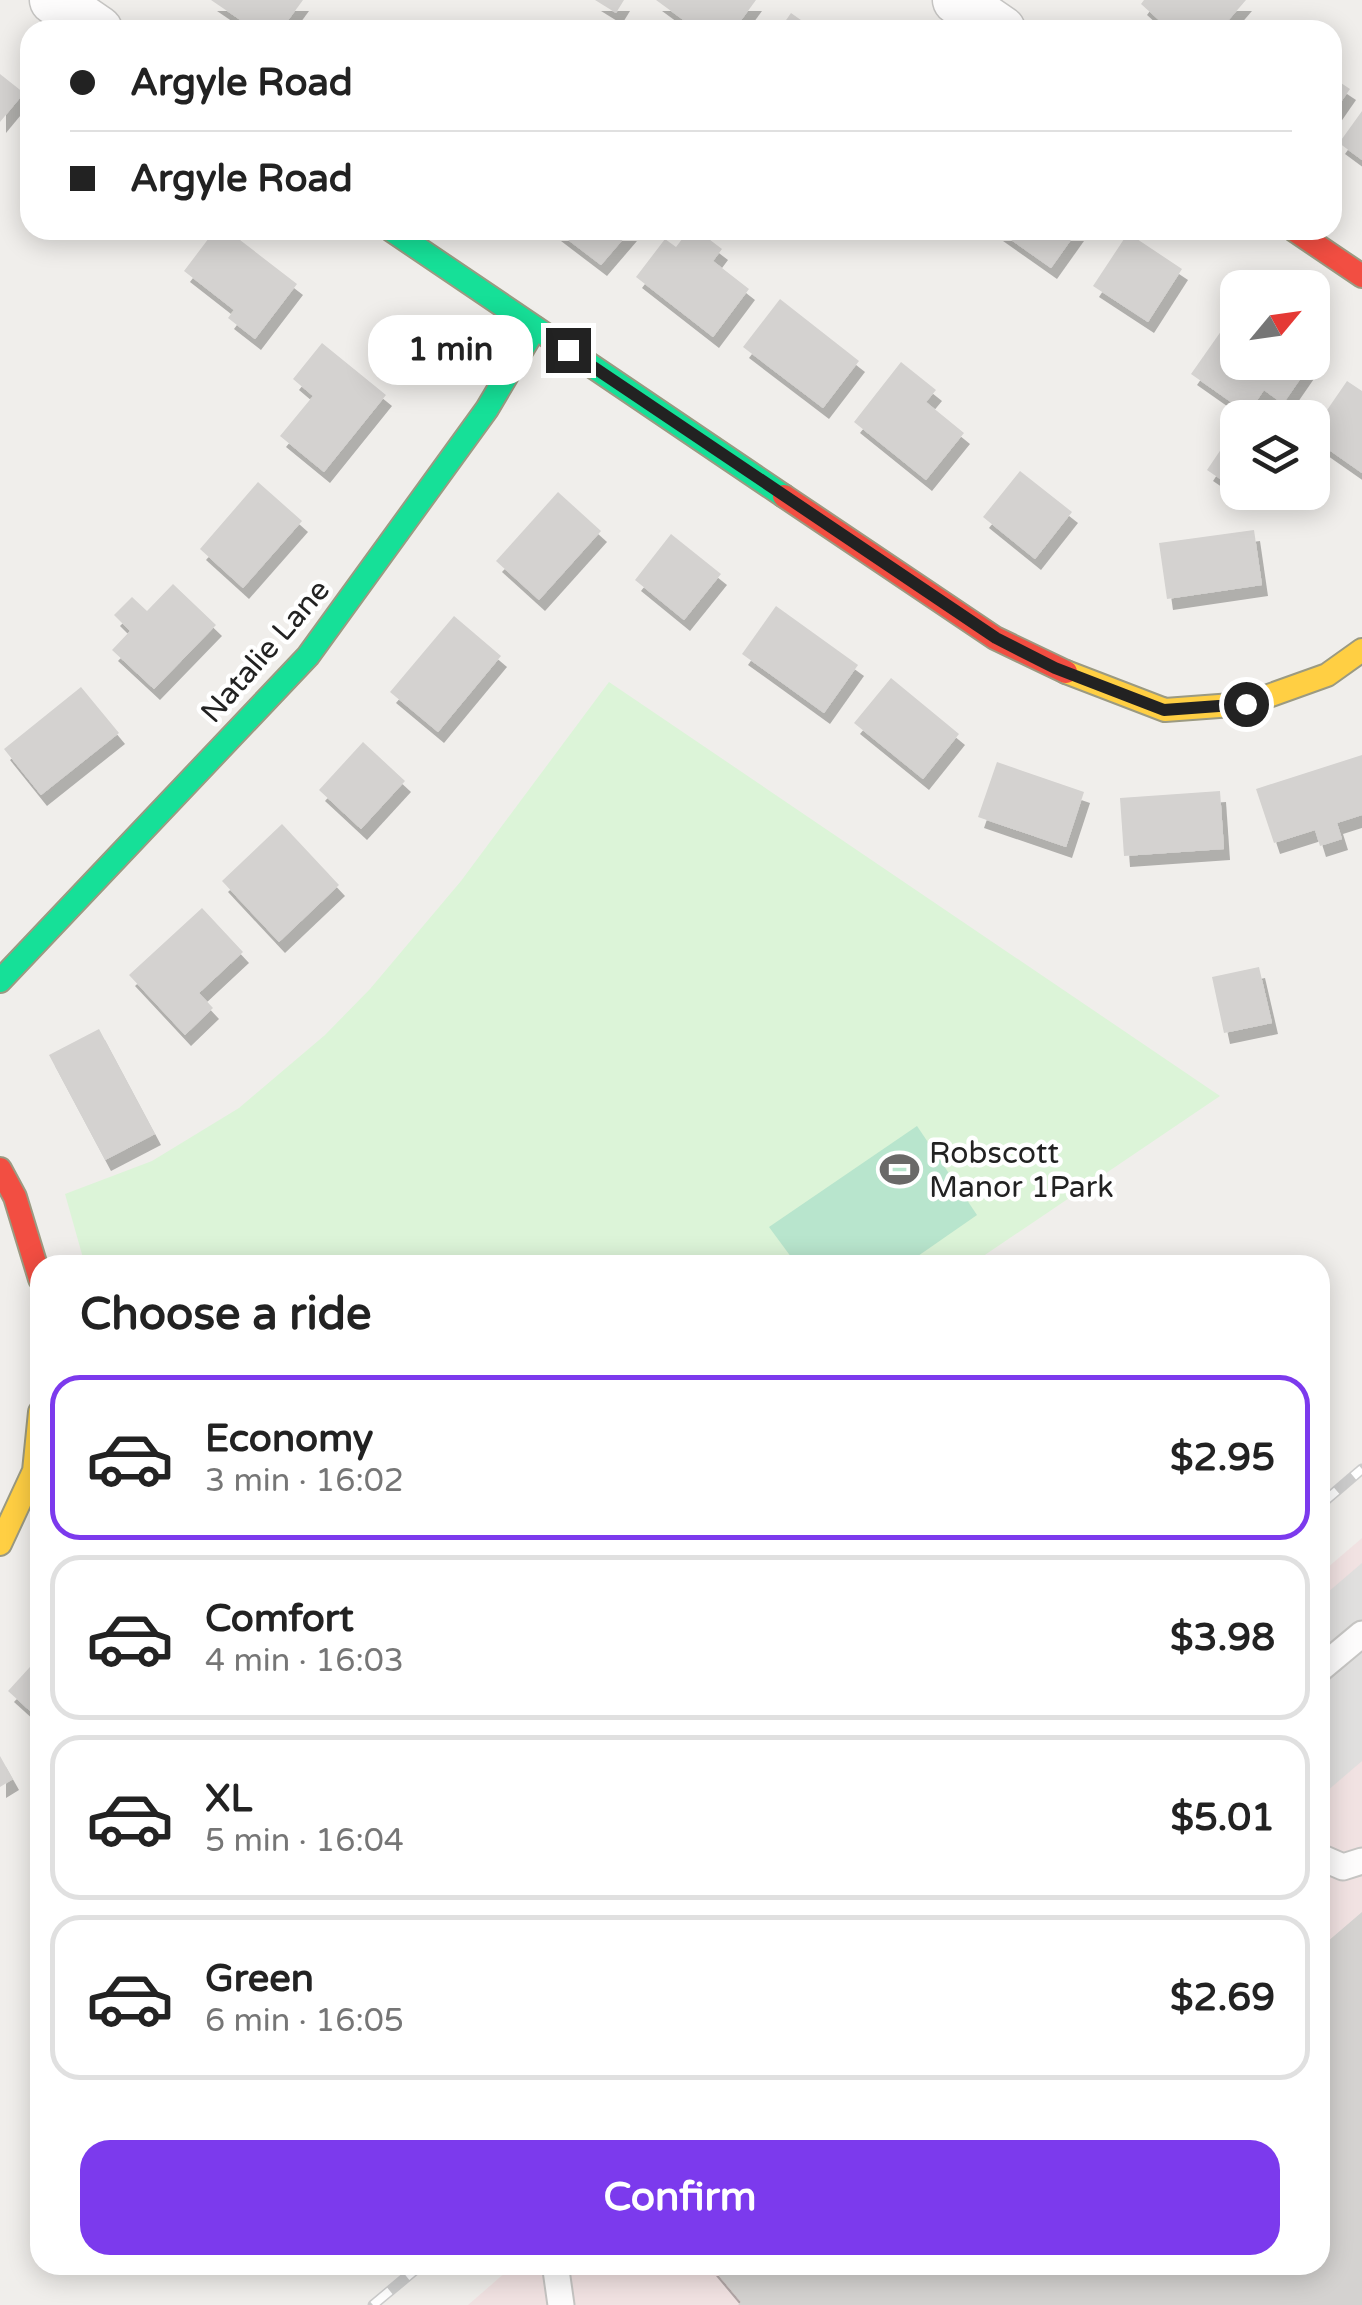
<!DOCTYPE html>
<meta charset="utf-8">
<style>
:root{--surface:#fff;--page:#f6f6f6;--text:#222;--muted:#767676;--line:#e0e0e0;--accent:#7c3aed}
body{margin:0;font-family:"Varela Round",sans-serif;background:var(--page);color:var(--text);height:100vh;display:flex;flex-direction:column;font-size:38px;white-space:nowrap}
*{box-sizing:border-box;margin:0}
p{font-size:32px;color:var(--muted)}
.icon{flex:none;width:55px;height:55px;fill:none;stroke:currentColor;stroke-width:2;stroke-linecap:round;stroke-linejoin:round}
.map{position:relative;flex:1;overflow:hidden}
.details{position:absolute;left:30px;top:1255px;width:1300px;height:1020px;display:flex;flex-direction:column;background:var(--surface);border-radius:30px;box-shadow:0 5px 25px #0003}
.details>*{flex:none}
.banner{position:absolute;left:20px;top:20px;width:1322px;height:220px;border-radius:30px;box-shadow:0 5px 25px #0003;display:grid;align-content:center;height:220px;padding:0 50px;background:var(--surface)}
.needle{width:65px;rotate:61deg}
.buttons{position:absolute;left:1220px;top:270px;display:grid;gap:20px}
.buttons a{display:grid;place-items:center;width:110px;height:110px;border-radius:20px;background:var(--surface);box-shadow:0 5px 25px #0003;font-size:50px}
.end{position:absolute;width:45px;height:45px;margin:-22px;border:12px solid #222;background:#fff;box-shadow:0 0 0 5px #fff}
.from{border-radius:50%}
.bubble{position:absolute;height:70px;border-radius:30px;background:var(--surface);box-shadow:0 5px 25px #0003;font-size:32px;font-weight:700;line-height:70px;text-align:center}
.banner b{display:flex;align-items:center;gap:35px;height:95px;font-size:38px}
.banner b+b{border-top:2px solid var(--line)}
.banner i{width:25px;height:25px;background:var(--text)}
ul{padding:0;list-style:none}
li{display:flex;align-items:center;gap:30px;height:165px;margin:0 20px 15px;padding:0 30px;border:5px solid var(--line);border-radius:30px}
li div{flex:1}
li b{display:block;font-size:38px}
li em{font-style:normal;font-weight:700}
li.active{border-color:var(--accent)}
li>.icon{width:90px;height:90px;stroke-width:1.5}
h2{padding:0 50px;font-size:45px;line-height:120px}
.primary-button{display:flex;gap:20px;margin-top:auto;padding:20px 50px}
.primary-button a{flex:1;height:115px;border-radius:30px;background:var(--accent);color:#fff;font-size:40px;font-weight:700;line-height:115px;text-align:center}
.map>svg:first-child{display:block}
.commercial{fill:#f1e2e2}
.park{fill:#dcf4d8}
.pitch{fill:#b8e5cd}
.parking{fill:#e0dfde}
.building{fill:#d4d2d0;filter:url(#shadow)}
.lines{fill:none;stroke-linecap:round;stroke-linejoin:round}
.lane-casing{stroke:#c6c5c3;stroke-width:29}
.street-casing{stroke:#c6c5c3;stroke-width:51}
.fast-casing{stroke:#9b9a82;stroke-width:26}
.slow-casing{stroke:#9b9a82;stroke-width:26}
.jam-casing{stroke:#9b9a82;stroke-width:26}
.lane{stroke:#fdfcfc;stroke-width:25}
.street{stroke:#fdfcfc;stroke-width:48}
.fast{stroke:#16e098;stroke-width:22}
.slow{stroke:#ffcf43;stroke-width:22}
.jam{stroke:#f24e42;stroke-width:22}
.rail-casing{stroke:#ccc;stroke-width:11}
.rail{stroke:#fff;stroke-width:8;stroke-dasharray:22;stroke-linecap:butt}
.route{stroke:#222;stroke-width:12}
.labels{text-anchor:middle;stroke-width:9;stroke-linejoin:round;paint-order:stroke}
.street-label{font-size:30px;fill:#222;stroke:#fff}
.poi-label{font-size:30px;fill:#222;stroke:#fff;text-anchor:start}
</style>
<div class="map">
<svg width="1362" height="2305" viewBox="0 0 1362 2305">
<defs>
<filter id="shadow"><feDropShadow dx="6" dy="11" stdDeviation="0" flood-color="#0004"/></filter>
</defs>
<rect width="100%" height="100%" fill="#f0eeeb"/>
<polygon class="commercial" points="1362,1538 1362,2305 468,2305 514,2265 1320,2265 1320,1574"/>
<polygon class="park" points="609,682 1220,1096 970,1265 85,1265 65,1194 152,1161 239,1108 325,1035 370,989 461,881"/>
<polygon class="pitch" points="917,1126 977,1215 905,1265 797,1265 769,1227"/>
<polygon class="parking" points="1362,1563 1362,1761 1320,1797 1320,1599"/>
<g class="building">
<polygon points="211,0 303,0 281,30 255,30"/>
<polygon points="595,0 624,0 616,13"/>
<polygon points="656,0 756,0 734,30 697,30"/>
<polygon points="1144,0 1246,0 1220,30 1170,30 1141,4"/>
<polygon points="791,13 815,30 779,30"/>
<polygon points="0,74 24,93 0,122"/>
<polygon points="1332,77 1350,89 1332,115"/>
<polygon points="1362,111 1362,160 1339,143"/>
<polygon points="215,230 227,230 297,284 255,339 228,318 234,310 184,271"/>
<polygon points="555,230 631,230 601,265"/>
<polygon points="689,230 697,230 722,249 713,261 749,289 713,337 636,277 665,239 676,247"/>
<polygon points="997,230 1078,230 1051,268"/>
<polygon points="1128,233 1182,269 1148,322 1093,286"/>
<polygon points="780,299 859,361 823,408 743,347"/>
<polygon points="1238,307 1238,362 1312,362 1283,404 1264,390 1248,414 1191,374"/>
<polygon points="322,343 386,395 324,472 280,436 313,396 293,379"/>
<polygon points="901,362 936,390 926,402 964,433 926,480 854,422"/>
<polygon points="1347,381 1362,391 1362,473 1312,438 1312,432"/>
<polygon points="1234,430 1238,433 1238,491 1207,470"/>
<polygon points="1020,471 1072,512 1035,559 983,517"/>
<polygon points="258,482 302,521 243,588 200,549"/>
<polygon points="558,492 601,531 539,600 496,561"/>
<polygon points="1254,530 1262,585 1167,599 1159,543"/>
<polygon points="671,534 721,574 684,620 635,580"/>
<polygon points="173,584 216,625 154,689 112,650 130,631 114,615 132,597 147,611"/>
<polygon points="776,606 858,665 824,713 742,654"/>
<polygon points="454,616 501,656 438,732 390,692"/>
<polygon points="891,678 959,734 923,779 854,723"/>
<polygon points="81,687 119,733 41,795 4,749"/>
<polygon points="363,742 405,781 361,829 319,790"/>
<polygon points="1362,755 1362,815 1337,823 1342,839 1320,846 1315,830 1274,843 1256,789"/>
<polygon points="997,762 1084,792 1066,847 978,817"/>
<polygon points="1220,791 1224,849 1124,856 1120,798"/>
<polygon points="282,824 339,885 279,942 222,881"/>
<polygon points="202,908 243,952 199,993 213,1008 185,1035 129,975"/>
<polygon points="1259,967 1272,1023 1224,1033 1212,977"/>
<polygon points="99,1029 155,1134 105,1160 49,1055"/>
<polygon points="40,1656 40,1720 8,1691"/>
<polygon points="0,1756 13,1779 0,1787"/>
<polygon points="1362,1912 1362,2305 738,2305 741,2302 710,2265 1320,2265 1320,1948"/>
</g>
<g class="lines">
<defs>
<g id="lane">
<polyline points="1320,1669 1362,1634"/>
<polyline points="1320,1857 1343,1867 1362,1861"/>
<polyline points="558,2265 556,2270 561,2305"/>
</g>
<g id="street">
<polyline points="54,0 98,30"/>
<polyline points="957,0 1001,30"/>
</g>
<g id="fast">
<polyline points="391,230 784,496"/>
<polyline points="0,981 308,656 487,409 535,328"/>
</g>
<g id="slow">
<polyline points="1066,672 1165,710 1246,704 1327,675 1362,650"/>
<polyline points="0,1544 34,1471 40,1412"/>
</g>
<g id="jam">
<polyline points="1294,230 1362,276"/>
<polyline points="784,496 995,638 1066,672"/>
<polyline points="0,1169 15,1197 40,1279"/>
</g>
</defs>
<use href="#lane" class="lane-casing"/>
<use href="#street" class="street-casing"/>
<use href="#fast" class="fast-casing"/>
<use href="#slow" class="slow-casing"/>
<use href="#jam" class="jam-casing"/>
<use href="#lane" class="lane"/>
<use href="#street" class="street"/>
<use href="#fast" class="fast"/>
<use href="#slow" class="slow"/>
<use href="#jam" class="jam"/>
<defs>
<g id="rail">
<polyline points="1320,1505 1362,1469"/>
<polyline points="373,2305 421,2265"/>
</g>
</defs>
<use href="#rail" class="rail-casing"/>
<use href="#rail" class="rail"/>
</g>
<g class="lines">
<polyline class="route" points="568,350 996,638 1055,668 1164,710 1246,704"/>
</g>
<defs>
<symbol id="stadium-bare" viewBox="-9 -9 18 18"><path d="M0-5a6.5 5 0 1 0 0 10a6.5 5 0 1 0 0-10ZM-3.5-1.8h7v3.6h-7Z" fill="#6a6968" stroke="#fff" stroke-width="2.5" paint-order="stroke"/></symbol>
</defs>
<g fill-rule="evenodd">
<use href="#stadium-bare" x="872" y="1142" width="55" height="55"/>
</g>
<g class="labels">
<g class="street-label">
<text transform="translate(265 651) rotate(-49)" y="10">Natalie Lane</text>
</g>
<g class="poi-label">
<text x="929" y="1163">Robscott<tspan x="929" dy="34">Manor 1Park</tspan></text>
</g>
</g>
</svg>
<div class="buttons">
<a><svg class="needle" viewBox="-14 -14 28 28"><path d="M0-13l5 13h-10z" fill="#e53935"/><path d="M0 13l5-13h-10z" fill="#767676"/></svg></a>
<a><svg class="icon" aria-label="layers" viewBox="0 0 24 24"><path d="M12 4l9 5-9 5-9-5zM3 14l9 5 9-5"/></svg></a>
</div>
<i class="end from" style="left:1246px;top:704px"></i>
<i class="end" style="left:568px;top:350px"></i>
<div class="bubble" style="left:368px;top:315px;width:165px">1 min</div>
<div class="banner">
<b><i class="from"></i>Argyle Road</b>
<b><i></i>Argyle Road</b>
</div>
<section class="details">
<h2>Choose a ride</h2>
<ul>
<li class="active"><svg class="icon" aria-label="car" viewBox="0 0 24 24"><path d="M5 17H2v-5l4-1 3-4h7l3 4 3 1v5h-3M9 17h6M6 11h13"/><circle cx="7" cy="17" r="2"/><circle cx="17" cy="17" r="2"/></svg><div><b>Economy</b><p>3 min · 16:02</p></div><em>$2.95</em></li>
<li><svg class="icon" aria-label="car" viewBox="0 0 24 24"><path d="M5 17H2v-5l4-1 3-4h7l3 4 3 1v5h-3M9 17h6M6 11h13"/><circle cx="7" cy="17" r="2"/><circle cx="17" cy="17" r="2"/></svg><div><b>Comfort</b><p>4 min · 16:03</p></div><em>$3.98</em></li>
<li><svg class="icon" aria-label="car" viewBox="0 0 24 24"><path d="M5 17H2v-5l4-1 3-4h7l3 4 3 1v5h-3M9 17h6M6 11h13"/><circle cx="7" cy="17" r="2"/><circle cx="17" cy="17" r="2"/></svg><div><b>XL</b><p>5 min · 16:04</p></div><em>$5.01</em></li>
<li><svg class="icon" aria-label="car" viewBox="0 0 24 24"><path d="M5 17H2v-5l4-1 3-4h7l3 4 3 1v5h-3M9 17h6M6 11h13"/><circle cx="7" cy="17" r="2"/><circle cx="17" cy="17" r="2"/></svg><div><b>Green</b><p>6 min · 16:05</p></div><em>$2.69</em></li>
</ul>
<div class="primary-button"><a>Confirm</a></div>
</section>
</div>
